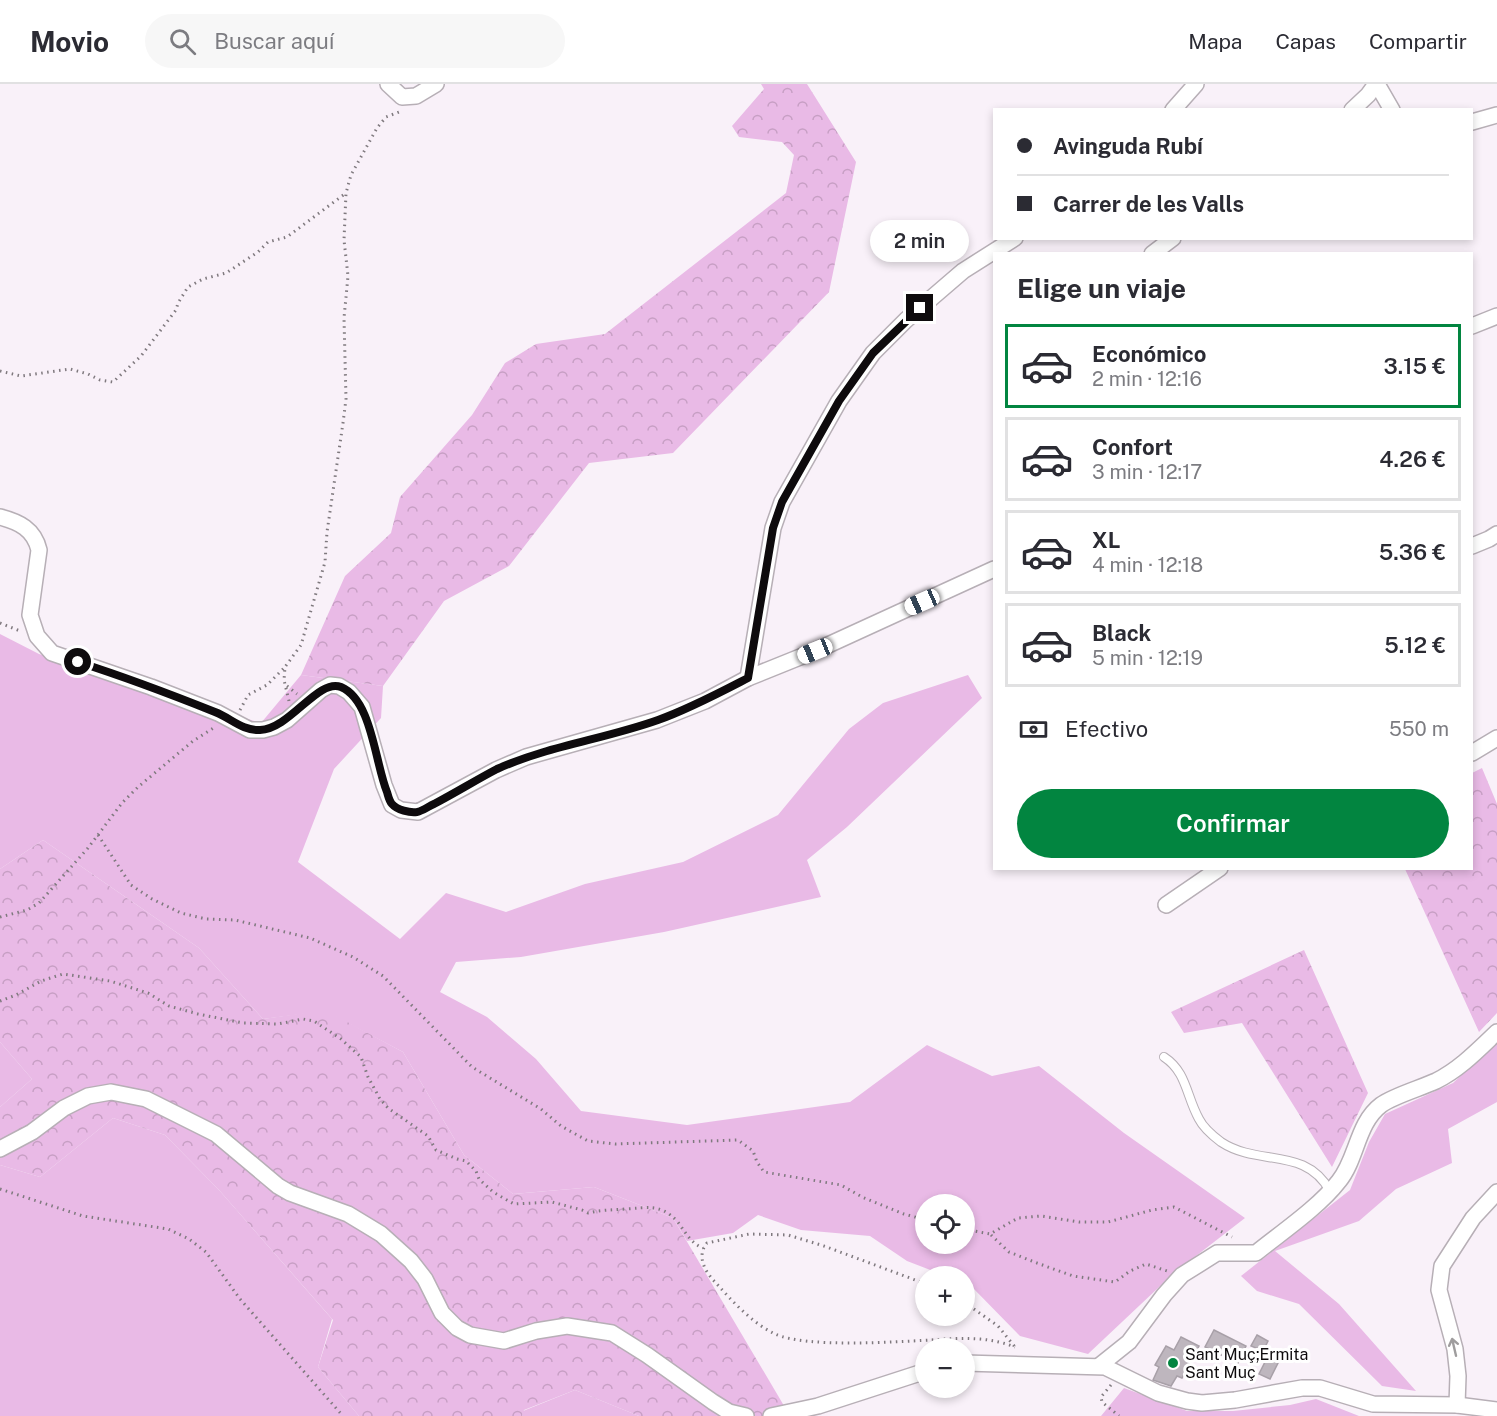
<!DOCTYPE html>
<html lang="es">
<meta charset="utf-8">
<style>
:root{--surface:#fff;--page:#f7f7f7;--text:#2b2b33;--muted:#7c7c81;--line:#e1e1e2;--accent:#028540}
body{margin:0;font-family:"Public Sans",sans-serif;background:var(--page);color:var(--text);height:100vh;display:flex;flex-direction:column;font-size:22px;white-space:nowrap}
*{box-sizing:border-box;margin:0}
p{font-size:20px;color:var(--muted)}
.icon{flex:none;width:33px;height:33px;fill:none;stroke:currentColor;stroke-width:2;stroke-linecap:round;stroke-linejoin:round}
.map{position:relative;flex:1;overflow:hidden}
.details{position:absolute;left:993px;top:168px;width:480px;height:618px;display:flex;flex-direction:column;background:var(--surface);border-radius:0px;box-shadow:0 3px 9px #0003}
.details>*{flex:none}
.banner{position:absolute;left:993px;top:24px;width:480px;height:132px;border-radius:0px;box-shadow:0 3px 9px #0003;display:grid;align-content:center;height:132px;padding:0 24px;background:var(--surface)}
.buttons{position:absolute;left:915px;top:1110px;display:grid;gap:12px}
.buttons a{display:grid;place-items:center;width:60px;height:60px;border-radius:50%;background:var(--surface);box-shadow:0 3px 9px #0003;font-size:30px}
.end{position:absolute;width:27px;height:27px;margin:-14px;border:8px solid #0e0b0d;background:#fff;box-shadow:0 0 0 3px #fff}
.from{border-radius:50%}
.bubble{position:absolute;height:42px;border-radius:21px;background:var(--surface);box-shadow:0 3px 9px #0003;font-size:20px;font-weight:600;line-height:42px;text-align:center}
.car{position:absolute;width:18px;height:36px;margin:-18px -9px;border-radius:8px;box-shadow:0 0 4px 2px #0007;background:linear-gradient(#fff 24%,#345 0 40%,#fff 0 76%,#345 0 86%,#fff 0)}
.banner b{display:flex;align-items:center;gap:21px;height:57px;font-size:22px}
.banner b+b{border-top:2px solid var(--line)}
.banner i{width:15px;height:15px;background:var(--text)}
ul{padding:0;list-style:none}
li{display:flex;align-items:center;gap:18px;height:84px;margin:0 12px 9px;padding:0 12px;border:3px solid var(--line);border-radius:0px}
li div{flex:1}
li b{display:block;font-size:22px}
li em{font-style:normal;font-weight:600}
li.on{border-color:var(--accent)}
li>.icon{width:54px;height:54px;stroke-width:1.5}
h2{padding:0 24px;font-size:27px;line-height:72px}
.pay{display:flex;align-items:center;gap:15px;height:66px;padding:0 24px;font-size:22px}
.pay p{margin-inline-start:auto}
.button{display:flex;gap:12px;margin-top:auto;padding:12px 24px}
.button a{flex:1;height:69px;border-radius:36px;background:var(--accent);color:#fff;font-size:24px;font-weight:600;line-height:69px;text-align:center}
header{display:flex;align-items:center;gap:36px;box-sizing:border-box;height:84px;padding:0 30px;background:var(--surface);border-bottom:2px solid var(--line)}
header strong{font-size:28px}
nav{display:flex;gap:33px;margin-inline-start:auto;font-size:21px}
.search{width:420px;height:54px;background:var(--page);display:flex;align-items:center;gap:15px;box-sizing:border-box;padding:0 21px;border-radius:33px;color:var(--muted);font-size:22px}
.map>svg:first-child{display:block}
.grass{fill:#e9bae6;fill-rule:evenodd}
.forest{fill:url(#forest-crowns)}
.building{fill:#beb6be;stroke:#a8a0a8;stroke-width:1.5}
.lines{fill:none;stroke-linecap:round;stroke-linejoin:round}
.lane-casing{stroke:#b7afb6;stroke-width:10}
.street-casing{stroke:#b7afb6;stroke-width:18}
.path{stroke:#7f797e;stroke-width:3;stroke-dasharray:1.5 4.5;stroke-linecap:butt}
.lane{stroke:#fff;stroke-width:8}
.street{stroke:#fff;stroke-width:15}
.oneway{stroke:#9f9d9e}
.route{stroke:#0e0b0d;stroke-width:8}
.poi-dot{fill:#028540;stroke:#fff;stroke-width:2}
.labels{text-anchor:middle;stroke-width:6;stroke-linejoin:round;paint-order:stroke}
.poi-label{font-size:16px;fill:#0e0b0d;stroke:#fff;text-anchor:start}
</style>
<header>
<strong>Movio</strong>
<div class="search"><svg class="icon" aria-label="search" viewBox="0 0 24 24"><circle cx="10" cy="10" r="6"/><path d="M15 15l6 6"/></svg>Buscar aquí</div>
<nav><a>Mapa</a><a>Capas</a><a>Compartir</a></nav>
</header>
<div class="map">
<svg width="1497" height="1332" viewBox="0 0 1497 1332">
<defs>
<pattern id="forest-crowns" width="20" height="18" patternUnits="userSpaceOnUse" patternTransform="scale(1.5)"><rect width="20" height="18" fill="#e9bae6"/><path d="M2 6a3 3 0 1 1 6 0M12 15a3 3 0 1 1 6 0" fill="none" stroke="#c79fc4"/></pattern>
</defs>
<rect width="100%" height="100%" fill="#f9f1f9"/>
<g class="grass">
<path d="M 0,550 L 39,570 L 261,639 L 301,591 L 383,602 L 381,634 L 334,685 L 298,778 L 400,855 L 446,809 L 506,828 L 585,800 L 683,778 L 778,731 L 849,645 L 883,619 L 968,591 L 982,614 L 847,743 L 807,776 L 821,813 L 664,848 L 521,873 L 456,878 L 440,908 L 487,933 L 536,975 L 581,1027 L 687,1041 L 850,1018 L 927,961 L 992,992 L 1039,982 L 1124,1049 L 1245,1134 L 1174,1189 L 1088,1270 L 1020,1252 L 972,1203 L 965,1200 L 964,1192 L 946,1192 L 907,1177 L 870,1152 L 801,1146 L 758,1131 L 733,1149 L 687,1157 L 673,1134 L 594,1103 L 513,1110 L 464,1071 L 403,968 L 325,927 L 263,935 L 199,864 L 43,756 L 0,785 ZM 926,1120 L 964,1120 L 964,1160 L 926,1160 Z"/>
<polygon points="0,958 32,995 0,1023"/>
<polygon points="1497,958 1497,1018 1448,1045 1452,1079 1396,1105 1359,1137 1275,1167 1339,1220 1416,1307 1382,1302 1299,1220 1257,1207 1241,1192 1350,1106 1369,1058 1385,1030 1453,999"/>
<polygon points="113,1034 165,1051 219,1106 332,1235 318,1283 359,1332 0,1332 0,1081 40,1093"/>
<polygon points="1124,1304 1187,1327 1233,1327 1290,1321 1316,1315 1359,1332 1101,1332"/>
<polygon points="575,1306 639,1332 522,1332 523,1327"/>
</g>
<g class="forest">
<polygon points="761,0 807,0 856,78 829,208 673,369 589,379 509,482 444,517 383,602 301,591 345,492 391,449 400,413 472,331 505,279 536,260 605,250 786,109 794,71 782,58 739,53 732,42 764,5"/>
<polygon points="1482,684 1497,720 1497,929 1479,948 1405,785 1472,784 1472,689"/>
<polygon points="43,756 199,864 263,935 325,926 403,968 464,1071 513,1110 594,1103 673,1134 790,1332 639,1332 575,1306 524,1326 522,1332 359,1332 318,1283 333,1236 219,1106 165,1051 113,1034 40,1093 0,1081 0,1023 32,995 0,958 0,785"/>
<polygon points="1304,866 1368,1009 1332,1083 1242,939 1184,949 1171,928"/>
</g>
<g class="building">
<polygon points="1214,1246 1246,1262 1238,1279 1205,1263"/>
<polygon points="1257,1251 1268,1257 1263,1267 1251,1262"/>
<polygon points="1181,1253 1199,1262 1182,1294 1177,1292 1171,1302 1153,1296 1159,1283 1155,1281 1166,1262 1174,1266"/>
<polygon points="1268,1272 1279,1277 1270,1295 1259,1290"/>
</g>
<g class="lines">
<defs>
<path id="lane" d="M 1164,973 C 1187,988 1186,1012 1199,1035 C 1204,1045 1213,1052 1221,1058 C 1259,1083 1305,1062 1330,1107"/>
<g id="street">
<polyline points="388,0 402,13 416,12 436,0"/>
<polyline points="1377,0 1392,26"/>
<polyline points="1173,26 1196,0"/>
<polyline points="1352,26 1368,11 1376,0"/>
<polyline points="1472,38 1497,31"/>
<polyline points="1152,170 1173,154"/>
<polyline points="1472,242 1497,232"/>
<path d="M 0,433 C 19,438 34,445 39,466 L 30,531 L 37,552 L 52,569 L 151,603 L 218,629 L 250,646 L 263,646 L 274,643 L 287,636 L 321,606 L 330,601 L 339,602 L 349,608 L 362,623 L 384,701 L 392,721 L 401,726 L 418,728 L 496,686 L 526,673 L 657,636 L 705,617 L 748,594 L 815,567 L 994,485"/>
<polyline points="1472,462 1489,455 1497,450"/>
<polyline points="748,594 773,444 782,418 839,317 873,269 906,236 963,187 1015,154"/>
<polyline points="1472,669 1497,654"/>
<polyline points="1166,821 1220,784"/>
<polyline points="0,1065 32,1048 64,1024 88,1012 111,1008 146,1015 216,1050 278,1102 290,1109 348,1130 381,1150 411,1177 425,1195 442,1229 457,1244 470,1251 504,1257 536,1247 567,1242 612,1249 647,1271 713,1318 729,1328 746,1332"/>
<polyline points="964,1279 1105,1283 1158,1309 1187,1317 1202,1319 1235,1316 1302,1304 1320,1304 1373,1320 1457,1321 1497,1326"/>
<path d="M 1099,1282 L 1129,1258 L 1164,1211 L 1182,1191 L 1217,1169 L 1256,1169 C 1282,1148 1319,1123 1339,1097 C 1357,1075 1357,1039 1381,1021 C 1393,1012 1421,1004 1436,997 C 1460,985 1478,966 1497,948"/>
<polyline points="1457,1321 1458,1292 1455,1265 1439,1206 1442,1182 1473,1134 1497,1108"/>
<polyline points="771,1332 818,1322 926,1287"/>
</g>
</defs>
<use href="#lane" class="lane-casing"/>
<use href="#street" class="street-casing"/>
<g class="path">
<polyline points="0,287 21,292 70,285 88,290 100,296 113,298 141,272 176,226 178,219 188,203 203,195 226,189 258,168 268,158 287,153 346,109"/>
<polyline points="0,539 20,547"/>
<polyline points="287,602 297,610"/>
<polyline points="289,617 284,596 285,583 301,561 325,478 327,448 343,339 346,315 344,234 348,192 344,156 346,109 351,91 377,44 386,33 399,28"/>
<polyline points="240,626 248,611 267,601 284,584"/>
<polyline points="98,751 131,801 152,815 181,829 206,835 235,836 310,854 353,873 383,892 472,983 541,1025 561,1042 588,1057 615,1060 738,1056 753,1067 757,1078 764,1088 841,1101 862,1113 904,1130 926,1136"/>
<polyline points="0,833 27,826 39,819 88,764 122,719 138,703 193,657 215,643"/>
<path d="M 0,917 L 16,911 L 41,897 L 63,890 L 110,897 L 148,909 L 169,922 L 198,930 L 243,939 L 278,940 L 303,935 L 314,937 L 341,955 L 361,973 L 368,993 L 380,1015 L 388,1024 L 428,1052 L 436,1066 L 457,1075 L 466,1077 L 476,1087 L 479,1095 L 493,1108 L 514,1120 L 552,1118 L 582,1126 L 588,1129 C 600,1126 612,1126 625,1125 C 647,1124 660,1119 677,1137 C 685,1147 690,1159 703,1164"/>
<polyline points="0,1105 83,1132 168,1145 189,1155 206,1168 240,1215 343,1332"/>
<polyline points="964,1145 990,1150 1018,1134 1041,1132 1079,1138 1108,1138 1152,1126 1174,1123 1232,1153"/>
<polyline points="991,1151 1009,1168 1037,1179 1073,1192 1115,1198 1130,1187 1146,1180 1167,1187"/>
<path d="M 926,1200 L 824,1162 L 788,1151 L 749,1150 L 707,1159 C 696,1172 705,1188 716,1199 C 732,1217 752,1239 775,1250 C 806,1264 893,1258 930,1256 C 960,1254 987,1252 1015,1263"/>
<polyline points="964,1218 998,1242 1015,1263"/>
<polyline points="1111,1301 1101,1313 1102,1318 1119,1332"/>
</g>
<use href="#lane" class="lane"/>
<use href="#street" class="street"/>
</g>
<defs><path id="oneway-shaft" d="M-6 0H5M1.5-3L5.5 0L1.5 3" fill="none" stroke-width="1.6" stroke-linecap="round" stroke-linejoin="round" transform="scale(1.5)"/></defs>
<use class="oneway" href="#oneway-shaft" transform="translate(1454 1263) rotate(-103)"/>
<g class="lines">
<path class="route" d="M 78,578 C 125,593 170,610 215,628 C 231,634 242,647 260,646 C 290,645 318,594 341,603 C 372,616 375,679 387,708 C 388,711 389,717 392,720 C 397,726 410,729 417,728 C 423,727 429,722 434,720 C 455,709 476,696 497,685 C 548,662 605,655 658,636 C 689,625 719,609 748,594 L 773,444 L 782,418 L 839,317 L 873,269 L 920,224"/>
</g>
<circle class="poi-dot" cx="1173" cy="1279" r="6"/>
<g class="labels">
<g class="poi-label">
<text x="1185" y="1276">Sant Muç;Ermita<tspan x="1185" dy="18">Sant Muç</tspan></text>
</g>
</g>
</svg>
<div class="buttons">
<a><svg class="icon" aria-label="locate" viewBox="0 0 24 24"><circle cx="12" cy="12" r="6"/><path d="M12 2v4M12 18v4M2 12h4M18 12h4"/></svg></a>
<a>+</a>
<a>−</a>
</div>
<i class="end from" style="left:78px;top:578px"></i>
<i class="end" style="left:920px;top:224px"></i>
<div class="bubble" style="left:870px;top:136px;width:99px">2 min</div>
<i class="car" style="left:922px;top:518px;rotate:246deg"></i>
<i class="car" style="left:815px;top:567px;rotate:248deg"></i>
<div class="banner">
<b><i class="from"></i>Avinguda Rubí</b>
<b><i></i>Carrer de les Valls</b>
</div>
<section class="details">
<h2>Elige un viaje</h2>
<ul>
<li class="on"><svg class="icon" aria-label="car" viewBox="0 0 24 24"><path d="M5 17H2v-5l4-1 3-4h7l3 4 3 1v5h-3M9 17h6M6 11h13"/><circle cx="7" cy="17" r="2"/><circle cx="17" cy="17" r="2"/></svg><div><b>Económico</b><p>2 min · 12:16</p></div><em>3.15 €</em></li>
<li><svg class="icon" aria-label="car" viewBox="0 0 24 24"><path d="M5 17H2v-5l4-1 3-4h7l3 4 3 1v5h-3M9 17h6M6 11h13"/><circle cx="7" cy="17" r="2"/><circle cx="17" cy="17" r="2"/></svg><div><b>Confort</b><p>3 min · 12:17</p></div><em>4.26 €</em></li>
<li><svg class="icon" aria-label="car" viewBox="0 0 24 24"><path d="M5 17H2v-5l4-1 3-4h7l3 4 3 1v5h-3M9 17h6M6 11h13"/><circle cx="7" cy="17" r="2"/><circle cx="17" cy="17" r="2"/></svg><div><b>XL</b><p>4 min · 12:18</p></div><em>5.36 €</em></li>
<li><svg class="icon" aria-label="car" viewBox="0 0 24 24"><path d="M5 17H2v-5l4-1 3-4h7l3 4 3 1v5h-3M9 17h6M6 11h13"/><circle cx="7" cy="17" r="2"/><circle cx="17" cy="17" r="2"/></svg><div><b>Black</b><p>5 min · 12:19</p></div><em>5.12 €</em></li>
</ul>
<div class="pay"><svg class="icon" aria-label="cash" viewBox="0 0 24 24"><path d="M3 7h18v10H3z"/><circle cx="12" cy="12" r="2"/></svg>Efectivo<p>550 m</p></div>
<div class="button"><a>Confirmar</a></div>
</section>
</div>
